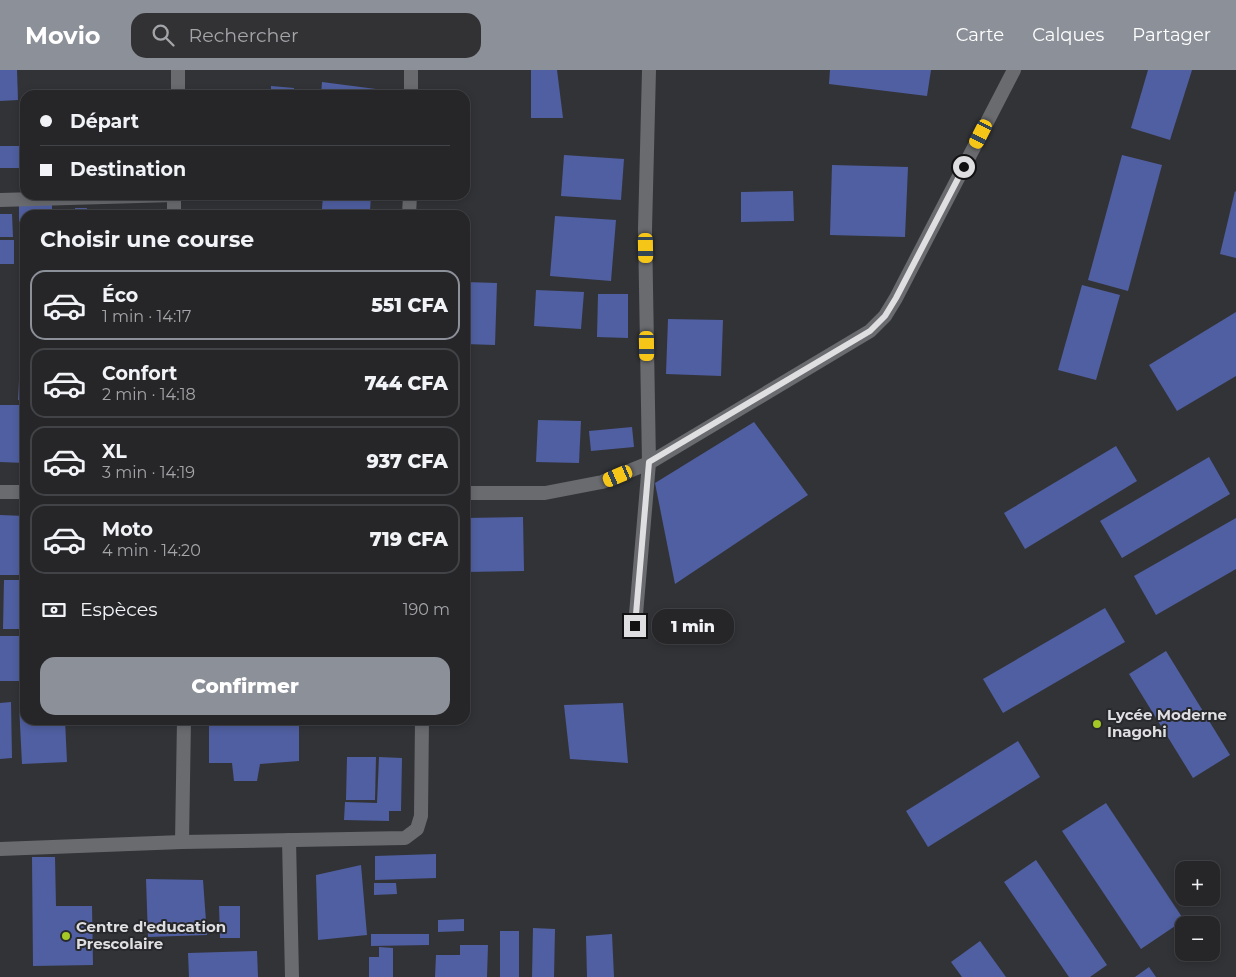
<!DOCTYPE html>
<html lang="fr">
<meta charset="utf-8">
<style>
:root{--surface:#262629;--page:#323235;--text:#f1f3f6;--muted:#a4a5a8;--line:#424346;--accent:#8c9099}
body{margin:0;font-family:Montserrat,sans-serif;background:var(--page);color:var(--text);height:100vh;display:flex;flex-direction:column;font-size:19px;white-space:nowrap}
*{box-sizing:border-box;margin:0}
p{font-size:16px;color:var(--muted)}
.icon{flex:none;width:28px;height:28px;fill:none;stroke:currentColor;stroke-width:2;stroke-linecap:round;stroke-linejoin:round}
.map{position:relative;flex:1;overflow:hidden}
.side{position:absolute;left:20px;top:140px;width:450px;height:515px;display:flex;flex-direction:column;background:var(--surface);border-radius:15px;box-shadow:0 2px 8px #0003,0 0 0 1px var(--line)}
.side>*{flex:none}
.banner{position:absolute;left:20px;top:20px;width:450px;height:110px;border-radius:15px;box-shadow:0 2px 8px #0003,0 0 0 1px var(--line);display:grid;align-content:center;height:110px;padding:0 20px;background:var(--surface)}
.fabs{position:absolute;left:1175px;top:791px;display:grid;gap:10px}
.fabs a{display:grid;place-items:center;width:45px;height:45px;border-radius:10px;background:var(--surface);box-shadow:0 2px 8px #0003,0 0 0 1px var(--line);font-size:25px}
.end{position:absolute;width:22px;height:22px;margin:-11px;border:6px solid #dfdfe2;background:#111;box-shadow:0 0 0 2px #111}
.from{border-radius:50%}
.bubble{position:absolute;height:35px;border-radius:15px;background:var(--surface);box-shadow:0 2px 8px #0003,0 0 0 1px var(--line);font-size:16px;font-weight:800;line-height:35px;text-align:center}
.car{position:absolute;width:15px;height:30px;margin:-15px -8px;border-radius:6px;box-shadow:0 0 4px 1px #0007;background:linear-gradient(#f5c518 24%,#345 0 40%,#f5c518 0 76%,#345 0 86%,#f5c518 0)}
.banner b{display:flex;align-items:center;gap:18px;height:48px;font-size:19px}
.banner b+b{border-top:1px solid var(--line)}
.banner i{width:12px;height:12px;background:var(--text)}
ul{padding:0;list-style:none}
li{display:flex;align-items:center;gap:15px;height:70px;margin:0 10px 8px;padding:0 10px;border:2px solid var(--line);border-radius:15px}
li div{flex:1}
li b{display:block;font-size:19px}
li em{font-style:normal;font-weight:800}
li.on{border-color:var(--accent)}
li>.icon{width:45px;height:45px;stroke-width:1.5}
h2{padding:0 20px;font-size:22px;line-height:60px}
.pay{display:flex;align-items:center;gap:12px;height:55px;padding:0 20px;font-size:19px}
.pay p{margin-inline-start:auto}
.primary-button{display:flex;gap:10px;margin-top:auto;padding:10px 20px}
.primary-button a{flex:1;height:58px;border-radius:15px;background:var(--accent);color:#fff;font-size:20px;font-weight:800;line-height:58px;text-align:center}
header{display:flex;align-items:center;gap:30px;box-sizing:border-box;height:70px;padding:0 25px;background:var(--accent);color:#fff}
header strong{font-size:24px}
nav{display:flex;gap:28px;margin-inline-start:auto;font-size:18px}
.search{width:350px;height:45px;background:var(--page);display:flex;align-items:center;gap:12px;box-sizing:border-box;padding:0 18px;border-radius:15px;color:var(--muted);font-size:19px}
.map>svg:first-child{display:block}
.building{fill:#505fa1}
.lines{fill:none;stroke-linecap:round;stroke-linejoin:round}
.minor{stroke:#6a6b6f;stroke-width:14}
.route{stroke:#dfdfe2;stroke-width:6}
.poi-dot{fill:#a4c825;stroke:#28292c;stroke-width:2}
.labels{text-anchor:middle;stroke-width:4;stroke-linejoin:round;paint-order:stroke}
.poi-label{font-size:15px;font-weight:bold;fill:#dfdfe2;stroke:#28292c;text-anchor:start}
</style>
<header>
<strong>Movio</strong>
<div class="search"><svg class="icon" aria-label="search" viewBox="0 0 24 24"><circle cx="10" cy="10" r="6"/><path d="M15 15l6 6"/></svg>Rechercher</div>
<nav><a>Carte</a><a>Calques</a><a>Partager</a></nav>
</header>
<div class="map">
<svg width="1236" height="907" viewBox="0 0 1236 907">
<rect width="100%" height="100%" fill="#323337"/>
<g class="building">
<polygon points="0,0 17,0 18,30 0,31"/>
<polygon points="531,0 557,0 563,48 531,48"/>
<polygon points="830,0 931,0 927,26 829,14"/>
<polygon points="1148,0 1192,0 1170,70 1131,58"/>
<polygon points="322,12 376,19 375,25 321,25"/>
<polygon points="271,16 294,18 293,25 271,25"/>
<polygon points="213,21 262,23 262,25 213,25"/>
<rect x="0" y="76" width="25" height="22"/>
<polygon points="564,85 624,89 621,130 561,126"/>
<polygon points="1122,85 1162,95 1128,221 1088,210"/>
<polygon points="832,95 908,97 905,167 830,165"/>
<polygon points="793,121 794,151 741,152 741,122"/>
<polygon points="1235,121 1236,122 1236,188 1220,184"/>
<polygon points="323,125 371,125 370,141 322,139"/>
<polygon points="52,134 52,145 25,145 25,152 19,152 19,136"/>
<polygon points="75,138 87,138 86,145 75,145"/>
<polygon points="322,139 322,145 291,145 291,140"/>
<polygon points="0,144 12,144 13,167 0,167"/>
<polygon points="555,146 616,150 611,211 550,206"/>
<rect x="0" y="170" width="14" height="24"/>
<polygon points="465,212 497,213 495,275 465,274"/>
<polygon points="1082,215 1120,225 1096,310 1058,300"/>
<polygon points="536,220 584,222 581,259 534,256"/>
<polygon points="598,224 628,224 628,268 597,267"/>
<polygon points="1236,242 1236,306 1177,341 1149,295"/>
<polygon points="668,249 723,250 721,306 666,304"/>
<polygon points="21,270 25,270 25,331 18,330"/>
<polygon points="0,335 25,335 25,393 0,392"/>
<polygon points="538,350 581,351 579,393 536,392"/>
<polygon points="754,352 808,425 675,514 655,413"/>
<polygon points="632,357 634,377 591,381 589,361"/>
<polygon points="1116,376 1137,411 1025,479 1004,443"/>
<polygon points="1209,387 1230,424 1122,488 1100,451"/>
<polygon points="0,445 25,446 25,505 0,505"/>
<polygon points="523,447 524,501 465,502 465,448"/>
<polygon points="1236,448 1236,499 1156,545 1134,506"/>
<polygon points="4,510 25,510 25,559 3,559"/>
<polygon points="1105,538 1125,572 1003,643 983,609"/>
<rect x="0" y="566" width="25" height="45"/>
<polygon points="1166,581 1230,685 1193,708 1129,604"/>
<polygon points="11,632 12,688 0,689 0,633"/>
<polygon points="623,633 628,693 570,689 564,635"/>
<polygon points="25,634 25,650 65,650 67,692 22,694 19,635"/>
<polygon points="209,650 299,650 299,691 260,694 257,711 234,711 232,693 209,693"/>
<polygon points="1018,671 1040,707 928,777 906,741"/>
<polygon points="347,687 376,687 375,730 346,730"/>
<polygon points="379,687 402,688 401,741 389,741 389,751 344,750 345,732 377,733"/>
<polygon points="1106,733 1184,850 1141,879 1062,761"/>
<polygon points="436,784 436,808 375,810 375,786"/>
<polygon points="32,787 55,787 56,836 92,836 93,895 33,896"/>
<polygon points="1036,790 1107,895 1090,907 1069,907 1004,812"/>
<polygon points="361,795 367,865 318,870 316,805"/>
<polygon points="146,809 203,810 207,865 148,867"/>
<polygon points="374,813 396,813 397,824 374,825"/>
<polygon points="219,836 240,836 240,868 220,868"/>
<polygon points="464,849 464,861 438,862 438,850"/>
<polygon points="533,858 555,859 554,907 532,907"/>
<rect x="500" y="861" width="19" height="46"/>
<polygon points="371,864 429,864 429,875 371,876"/>
<polygon points="612,864 614,907 587,907 586,866"/>
<polygon points="980,871 1006,907 962,907 951,892"/>
<polygon points="460,875 488,875 487,907 435,907 436,885 460,885"/>
<polygon points="379,877 393,878 393,907 369,907 369,887 379,887"/>
<polygon points="257,881 258,907 189,907 188,883"/>
<polygon points="1149,897 1156,907 1135,907"/>
</g>
<g class="lines">
<g class="minor">
<polyline points="178,25 178,0"/>
<polyline points="411,25 411,0"/>
<polyline points="174,125 174,145"/>
<polyline points="0,130 174,125"/>
<polyline points="409,145 410,125"/>
<polyline points="0,422 25,422"/>
<polyline points="465,423 545,423 602,412 649,393 870,261 885,246 896,228 1014,0"/>
<polyline points="635,556 649,393 645,159 649,0"/>
<polyline points="289,770 292,907"/>
<polyline points="182,772 184,650"/>
<polyline points="0,779 182,772 405,768 417,759 421,746 422,650"/>
</g>
</g>
<g class="lines">
<polyline class="route" points="635,556 649,392 870,261 885,246 896,228 964,97"/>
</g>
<g class="poi-dot">
<circle cx="1097" cy="654" r="5"/>
<circle cx="66" cy="866" r="5"/>
</g>
<g class="labels">
<g class="poi-label">
<text x="1107" y="650">Lycée Moderne<tspan x="1107" dy="17">Inagohi</tspan></text>
<text x="76" y="862">Centre d'education<tspan x="76" dy="17">Prescolaire</tspan></text>
</g>
</g>
</svg>
<div class="fabs">
<a>+</a>
<a>−</a>
</div>
<i class="end from" style="left:964px;top:97px"></i>
<i class="end" style="left:635px;top:556px"></i>
<div class="bubble" style="left:652px;top:539px;width:82px">1 min</div>
<i class="car" style="left:981px;top:64px;rotate:207deg"></i>
<i class="car" style="left:646px;top:178px;rotate:179deg"></i>
<i class="car" style="left:647px;top:276px;rotate:179deg"></i>
<i class="car" style="left:618px;top:406px;rotate:247deg"></i>
<div class="banner">
<b><i class="from"></i>Départ</b>
<b><i></i>Destination</b>
</div>
<section class="side">
<h2>Choisir une course</h2>
<ul>
<li class="on"><svg class="icon" aria-label="car" viewBox="0 0 24 24"><path d="M5 17H2v-5l4-1 3-4h7l3 4 3 1v5h-3M9 17h6M6 11h13"/><circle cx="7" cy="17" r="2"/><circle cx="17" cy="17" r="2"/></svg><div><b>Éco</b><p>1 min · 14:17</p></div><em>551 CFA</em></li>
<li><svg class="icon" aria-label="car" viewBox="0 0 24 24"><path d="M5 17H2v-5l4-1 3-4h7l3 4 3 1v5h-3M9 17h6M6 11h13"/><circle cx="7" cy="17" r="2"/><circle cx="17" cy="17" r="2"/></svg><div><b>Confort</b><p>2 min · 14:18</p></div><em>744 CFA</em></li>
<li><svg class="icon" aria-label="car" viewBox="0 0 24 24"><path d="M5 17H2v-5l4-1 3-4h7l3 4 3 1v5h-3M9 17h6M6 11h13"/><circle cx="7" cy="17" r="2"/><circle cx="17" cy="17" r="2"/></svg><div><b>XL</b><p>3 min · 14:19</p></div><em>937 CFA</em></li>
<li><svg class="icon" aria-label="car" viewBox="0 0 24 24"><path d="M5 17H2v-5l4-1 3-4h7l3 4 3 1v5h-3M9 17h6M6 11h13"/><circle cx="7" cy="17" r="2"/><circle cx="17" cy="17" r="2"/></svg><div><b>Moto</b><p>4 min · 14:20</p></div><em>719 CFA</em></li>
</ul>
<div class="pay"><svg class="icon" aria-label="cash" viewBox="0 0 24 24"><path d="M3 7h18v10H3z"/><circle cx="12" cy="12" r="2"/></svg>Espèces<p>190 m</p></div>
<div class="primary-button"><a>Confirmer</a></div>
</section>
</div>
